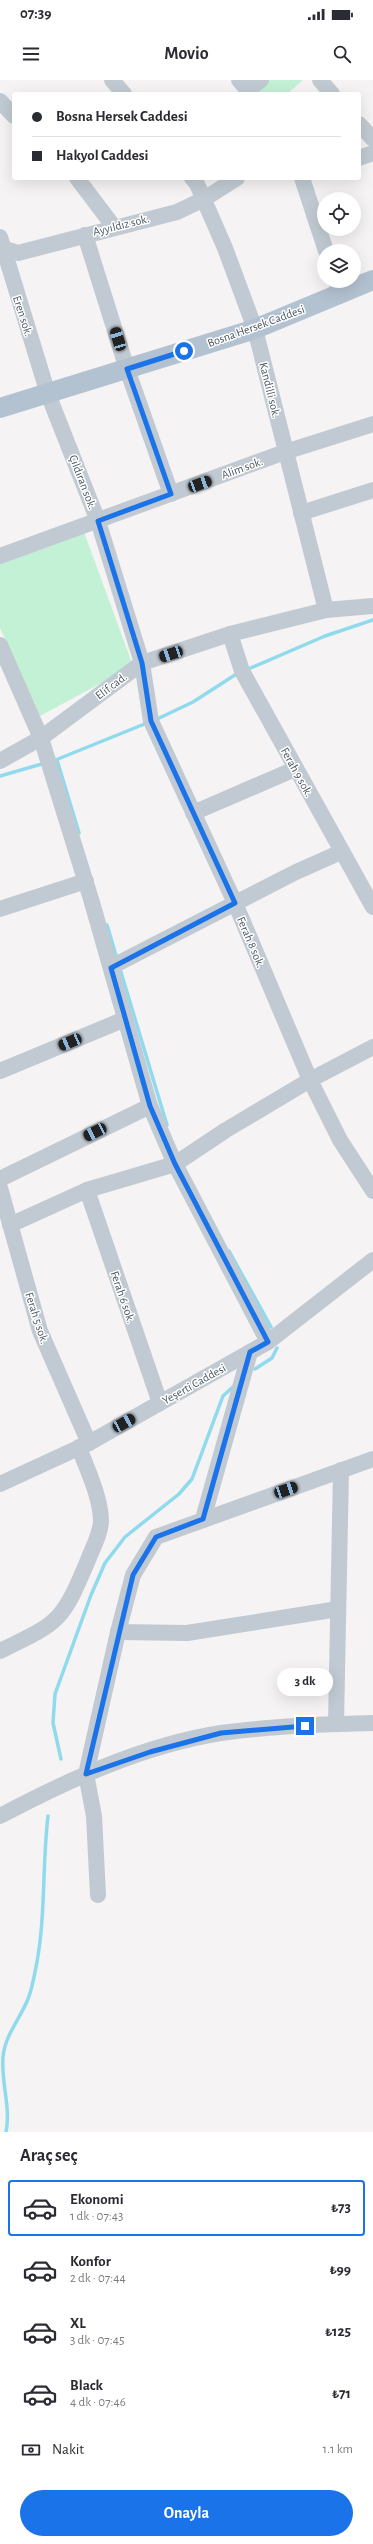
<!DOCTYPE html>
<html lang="tr">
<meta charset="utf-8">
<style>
:root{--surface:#fff;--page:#f7f7f7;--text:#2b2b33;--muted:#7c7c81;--line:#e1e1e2;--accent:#1a73e8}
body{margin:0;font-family:"Alegreya Sans",sans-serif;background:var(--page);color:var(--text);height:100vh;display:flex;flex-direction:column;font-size:15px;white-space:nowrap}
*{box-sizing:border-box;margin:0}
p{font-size:13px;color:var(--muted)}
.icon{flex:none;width:22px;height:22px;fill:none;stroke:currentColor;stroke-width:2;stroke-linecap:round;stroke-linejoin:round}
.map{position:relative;height:2052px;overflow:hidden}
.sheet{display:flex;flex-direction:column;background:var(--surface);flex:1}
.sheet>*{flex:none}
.guide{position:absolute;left:12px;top:12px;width:349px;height:88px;border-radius:4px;box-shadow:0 4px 16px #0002;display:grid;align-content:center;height:88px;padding:0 20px;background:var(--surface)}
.fabs{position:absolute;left:317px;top:112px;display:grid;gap:8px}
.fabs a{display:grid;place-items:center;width:44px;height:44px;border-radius:50%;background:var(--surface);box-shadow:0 4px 16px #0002;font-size:20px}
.end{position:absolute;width:18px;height:18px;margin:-9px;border:5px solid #1a73e8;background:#fff;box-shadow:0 0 0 2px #fff}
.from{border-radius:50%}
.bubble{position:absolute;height:28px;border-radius:14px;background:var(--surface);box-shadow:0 4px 16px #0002;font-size:13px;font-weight:700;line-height:28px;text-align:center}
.car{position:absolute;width:12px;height:24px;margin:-12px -6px;border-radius:5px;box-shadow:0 0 3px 1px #0007;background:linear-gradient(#222 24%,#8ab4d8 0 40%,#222 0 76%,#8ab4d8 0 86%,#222 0)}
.guide b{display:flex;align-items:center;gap:14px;height:38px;font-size:15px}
.guide b+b{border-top:1px solid var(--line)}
.guide i{width:10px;height:10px;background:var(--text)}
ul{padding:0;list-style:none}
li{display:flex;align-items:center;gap:12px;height:56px;margin:0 8px 6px;padding:0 12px;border:2px solid transparent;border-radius:4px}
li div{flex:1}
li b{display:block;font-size:15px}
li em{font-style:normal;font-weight:700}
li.on{border-color:var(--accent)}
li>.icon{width:36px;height:36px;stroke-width:1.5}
h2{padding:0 20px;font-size:18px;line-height:48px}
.pay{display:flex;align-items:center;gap:10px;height:44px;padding:0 20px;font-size:15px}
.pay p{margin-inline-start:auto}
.primary-button{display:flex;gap:8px;margin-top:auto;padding:8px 20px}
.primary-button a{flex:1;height:46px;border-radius:24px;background:var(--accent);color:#fff;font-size:16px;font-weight:700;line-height:46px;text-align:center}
.status{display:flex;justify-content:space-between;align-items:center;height:28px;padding:0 20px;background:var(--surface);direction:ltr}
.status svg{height:11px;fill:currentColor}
header{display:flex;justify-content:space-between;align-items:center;height:52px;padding:0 20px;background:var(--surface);font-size:18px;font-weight:700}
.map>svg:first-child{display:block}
.green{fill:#c3f1d5}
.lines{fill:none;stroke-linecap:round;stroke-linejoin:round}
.stream{stroke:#90daee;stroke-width:3.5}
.minor{stroke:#c1cad2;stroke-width:16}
.major{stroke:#b3c2d1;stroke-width:20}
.route{stroke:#1a73e8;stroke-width:5}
.labels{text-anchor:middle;stroke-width:3;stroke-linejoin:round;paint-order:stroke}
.street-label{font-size:12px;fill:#4a5661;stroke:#fff}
</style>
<div class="status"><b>07:39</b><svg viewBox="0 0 49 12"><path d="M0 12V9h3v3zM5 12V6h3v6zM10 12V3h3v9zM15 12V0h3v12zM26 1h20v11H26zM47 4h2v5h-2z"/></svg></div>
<header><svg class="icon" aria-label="menu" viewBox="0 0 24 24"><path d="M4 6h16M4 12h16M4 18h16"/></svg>Movio<svg class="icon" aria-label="search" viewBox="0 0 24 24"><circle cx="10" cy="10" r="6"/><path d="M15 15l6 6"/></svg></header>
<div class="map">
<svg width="373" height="2052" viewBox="0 0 373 2052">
<rect width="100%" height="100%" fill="#f5f3f3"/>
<g class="green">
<polygon points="269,0 303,0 287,14 262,14 257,9"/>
<polygon points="84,452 133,586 40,636 0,548 0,484"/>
</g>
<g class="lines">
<g class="stream">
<polyline points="246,590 325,556 373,540"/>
<polyline points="155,640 193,622 238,593"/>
<polyline points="57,680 79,753"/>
<polyline points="53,681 147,643"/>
<polyline points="0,696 45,683"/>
<polyline points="107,845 117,879"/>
<polyline points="120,889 167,1045"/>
<polyline points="229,1171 271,1247"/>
<polyline points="255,1289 272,1278 277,1268"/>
<polyline points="61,1679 53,1643 55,1614 91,1515 105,1483 125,1457 179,1414 192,1399 223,1316 235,1305"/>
<path d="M 6,2052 C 11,2027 1,2003 3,1977 C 5,1955 20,1939 28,1919 C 32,1909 34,1897 36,1887 C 46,1837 42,1786 48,1736"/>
</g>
<g class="minor">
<polyline points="112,0 124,14"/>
<polyline points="239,0 251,14"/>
<polyline points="320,0 332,14"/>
<polyline points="248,10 261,0"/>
<polyline points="0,21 14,36"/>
<polyline points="359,44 373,59"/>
<polyline points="359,78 373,73"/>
<polyline points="77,98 114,147"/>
<polyline points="192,98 197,104 225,168 255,249 326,530"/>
<polyline points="302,98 326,171"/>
<polyline points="85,155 127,289 171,414"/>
<polyline points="0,157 48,314 98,441 142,583 151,641 235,823 310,1000 340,1060 373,1111"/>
<polyline points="0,167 18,173 177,132 204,119 237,98"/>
<polyline points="336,201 340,214"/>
<polyline points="301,433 373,410"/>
<polyline points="0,476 285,372 373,344"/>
<polyline points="230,554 242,591 373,827"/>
<polyline points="0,565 41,658 91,819 150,1026 175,1084 268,1262"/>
<polyline points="0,681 41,658 142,583 230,554 326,530 373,526"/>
<polyline points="193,733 295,689"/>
<polyline points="0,829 86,801"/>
<polyline points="111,887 296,792 341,772"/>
<polyline points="0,991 125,939"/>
<polyline points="0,1099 150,1026"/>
<polyline points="0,1108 40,1251 89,1363"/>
<polyline points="87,1110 160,1323"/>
<polyline points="10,1145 87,1110 175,1084 226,1050 310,1000 373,967"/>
<polyline points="0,1404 89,1363 268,1262 373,1180"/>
<polyline points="203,1439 250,1272"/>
<polyline points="118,1552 187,1553 338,1529"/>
<path d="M 0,1571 C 60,1542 62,1542 88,1480 C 93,1467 101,1453 101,1440 C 100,1415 87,1390 79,1367"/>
<polyline points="336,1644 341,1390"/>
<path d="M 0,1736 C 68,1700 144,1665 221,1653 C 271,1646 323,1644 373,1643"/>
<polyline points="98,1815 94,1736 86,1694 118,1552 133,1495 156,1457 373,1379"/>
</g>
<polyline class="major" points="0,328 255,249 373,200"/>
</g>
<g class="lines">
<polyline class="route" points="184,271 127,289 171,414 98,441 142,583 151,641 235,823 111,888 150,1026 175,1084 268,1262 250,1272 203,1439 156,1457 133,1495 86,1694 150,1672 221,1653 305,1646"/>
</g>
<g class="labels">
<g class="street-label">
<text transform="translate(121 145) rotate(-14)" y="4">Ayyıldız sok.</text>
<text transform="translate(23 236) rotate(72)" y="4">Eren sok.</text>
<text transform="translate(256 246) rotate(-20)" y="4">Bosna Hersek Caddesi</text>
<text transform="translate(270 310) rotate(76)" y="4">Kandilli sok.</text>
<text transform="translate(242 388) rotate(-20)" y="4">Alim sok.</text>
<text transform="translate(83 402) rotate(69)" y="4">Çıldıran sok.</text>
<text transform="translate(111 606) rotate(-37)" y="4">Elif cad.</text>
<text transform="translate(297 692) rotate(61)" y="4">Ferah 9 sok.</text>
<text transform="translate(251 862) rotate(67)" y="4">Ferah 8 sok.</text>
<text transform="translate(123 1217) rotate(71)" y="4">Ferah 6 sok.</text>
<text transform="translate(37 1238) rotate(72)" y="4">Ferah 5 sok.</text>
<text transform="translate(194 1304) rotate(-29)" y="4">Yeşerti Caddesi</text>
</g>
</g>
</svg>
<div class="fabs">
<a><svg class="icon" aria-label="locate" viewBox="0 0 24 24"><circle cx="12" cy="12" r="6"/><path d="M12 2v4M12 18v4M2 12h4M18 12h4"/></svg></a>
<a><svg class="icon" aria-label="layers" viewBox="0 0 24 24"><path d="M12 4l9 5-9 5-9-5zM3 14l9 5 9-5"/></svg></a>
</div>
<i class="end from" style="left:184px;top:271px"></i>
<i class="end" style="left:305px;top:1646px"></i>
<div class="bubble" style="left:277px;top:1588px;width:56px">3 dk</div>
<i class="car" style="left:118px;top:259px;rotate:343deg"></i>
<i class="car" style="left:200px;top:404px;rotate:70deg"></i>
<i class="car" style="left:171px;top:574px;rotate:252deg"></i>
<i class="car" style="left:70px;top:962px;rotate:247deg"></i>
<i class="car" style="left:95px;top:1052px;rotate:244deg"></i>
<i class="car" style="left:124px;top:1343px;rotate:61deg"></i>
<i class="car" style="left:286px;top:1410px;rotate:71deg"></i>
<div class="guide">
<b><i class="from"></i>Bosna Hersek Caddesi</b>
<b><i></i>Hakyol Caddesi</b>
</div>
</div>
<section class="sheet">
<h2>Araç seç</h2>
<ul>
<li class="on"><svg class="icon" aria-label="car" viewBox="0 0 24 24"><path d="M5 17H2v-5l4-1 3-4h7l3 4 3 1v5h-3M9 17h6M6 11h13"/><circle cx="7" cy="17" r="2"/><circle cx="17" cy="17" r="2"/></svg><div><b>Ekonomi</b><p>1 dk · 07:43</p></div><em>₺73</em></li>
<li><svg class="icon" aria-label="car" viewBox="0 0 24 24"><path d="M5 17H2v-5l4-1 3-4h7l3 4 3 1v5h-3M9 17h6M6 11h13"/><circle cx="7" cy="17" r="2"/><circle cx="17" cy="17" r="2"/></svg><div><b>Konfor</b><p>2 dk · 07:44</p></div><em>₺99</em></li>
<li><svg class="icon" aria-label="car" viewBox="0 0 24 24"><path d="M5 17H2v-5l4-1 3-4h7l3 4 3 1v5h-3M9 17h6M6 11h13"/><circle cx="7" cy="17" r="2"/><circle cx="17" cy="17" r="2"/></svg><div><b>XL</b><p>3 dk · 07:45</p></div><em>₺125</em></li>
<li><svg class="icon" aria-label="car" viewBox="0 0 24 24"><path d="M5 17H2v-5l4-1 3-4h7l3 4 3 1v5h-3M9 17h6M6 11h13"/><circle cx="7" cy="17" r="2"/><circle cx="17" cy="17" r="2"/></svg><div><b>Black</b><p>4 dk · 07:46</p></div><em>₺71</em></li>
</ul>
<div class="pay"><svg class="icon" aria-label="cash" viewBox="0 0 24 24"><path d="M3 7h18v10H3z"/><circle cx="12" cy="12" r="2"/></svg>Nakit<p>1.1 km</p></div>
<div class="primary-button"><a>Onayla</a></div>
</section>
